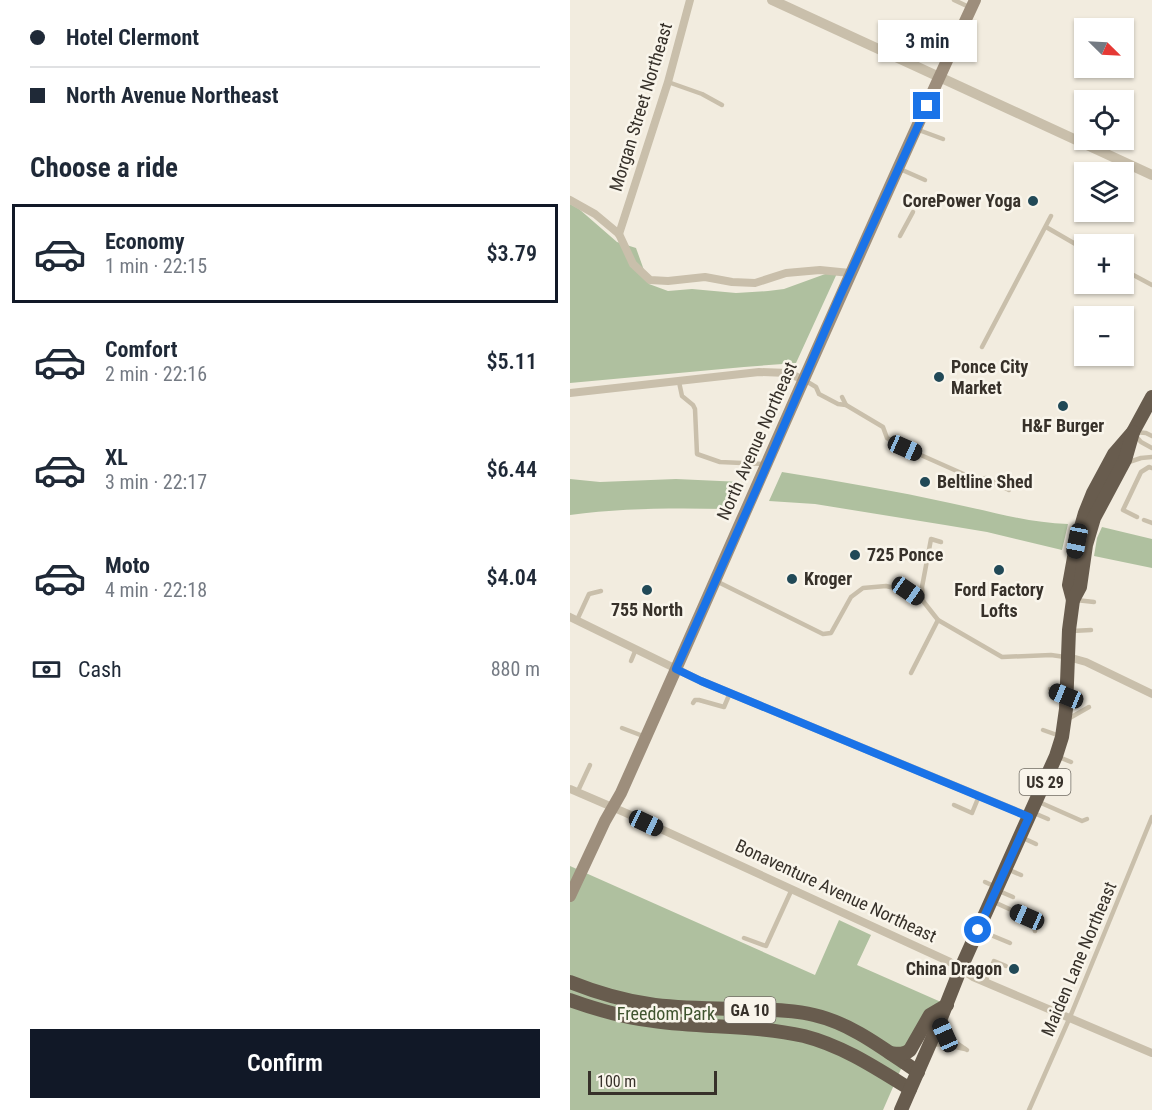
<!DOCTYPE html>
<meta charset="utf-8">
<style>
:root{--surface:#fff;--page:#f2f2f3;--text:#1f2937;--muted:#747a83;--line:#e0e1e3;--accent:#111827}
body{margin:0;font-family:"Roboto Condensed",sans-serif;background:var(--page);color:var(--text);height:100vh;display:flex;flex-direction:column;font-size:22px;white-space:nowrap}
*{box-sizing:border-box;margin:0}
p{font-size:20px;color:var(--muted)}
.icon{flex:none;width:33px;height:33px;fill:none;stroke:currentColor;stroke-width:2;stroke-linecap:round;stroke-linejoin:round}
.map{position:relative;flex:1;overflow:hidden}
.panel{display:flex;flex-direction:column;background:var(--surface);width:570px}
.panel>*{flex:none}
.hud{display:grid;align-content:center;height:132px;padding:0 30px;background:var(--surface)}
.needle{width:39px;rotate:114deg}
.tools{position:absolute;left:504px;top:18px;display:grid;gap:12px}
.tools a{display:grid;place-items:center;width:60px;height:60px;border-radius:0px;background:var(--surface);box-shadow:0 2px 4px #0004;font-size:30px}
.scale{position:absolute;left:18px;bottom:15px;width:129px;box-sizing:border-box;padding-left:6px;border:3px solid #37312a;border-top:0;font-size:16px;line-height:21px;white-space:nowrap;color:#37312a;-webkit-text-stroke:4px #f9f5eb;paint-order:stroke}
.end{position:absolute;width:27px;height:27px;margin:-14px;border:8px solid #1a73e8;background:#fff;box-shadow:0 0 0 3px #fff}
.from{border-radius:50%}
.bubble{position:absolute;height:42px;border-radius:0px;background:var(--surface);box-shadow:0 2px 4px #0004;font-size:20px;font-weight:600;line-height:42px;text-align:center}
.car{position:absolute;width:18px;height:36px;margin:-18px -9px;border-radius:8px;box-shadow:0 0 4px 2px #0007;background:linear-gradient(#222 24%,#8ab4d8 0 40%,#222 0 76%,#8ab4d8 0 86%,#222 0)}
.hud b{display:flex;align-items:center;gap:21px;height:57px;font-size:22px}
.hud b+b{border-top:2px solid var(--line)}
.hud i{width:15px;height:15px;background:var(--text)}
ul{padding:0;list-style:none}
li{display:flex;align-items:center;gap:18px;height:99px;margin:0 12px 9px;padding:0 18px;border:3px solid transparent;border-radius:0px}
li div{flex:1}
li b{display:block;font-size:22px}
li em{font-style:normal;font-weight:600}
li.active{border-color:var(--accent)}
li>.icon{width:54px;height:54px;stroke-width:1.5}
h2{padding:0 30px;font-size:27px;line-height:72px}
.pay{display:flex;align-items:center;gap:15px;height:66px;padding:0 30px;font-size:22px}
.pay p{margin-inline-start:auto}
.button{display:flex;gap:12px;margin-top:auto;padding:12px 30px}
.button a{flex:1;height:69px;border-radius:0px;background:var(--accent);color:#fff;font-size:24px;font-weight:600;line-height:69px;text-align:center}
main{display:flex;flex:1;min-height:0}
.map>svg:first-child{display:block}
.green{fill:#afc09f}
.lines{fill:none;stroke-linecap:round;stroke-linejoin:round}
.service{stroke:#c9bfab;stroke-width:4.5}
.minor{stroke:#c9bfab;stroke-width:8}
.tertiary{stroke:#c9bfab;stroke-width:10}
.secondary{stroke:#9d8e7c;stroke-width:12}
.trunk{stroke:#685c4e;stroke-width:14}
.route{stroke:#1a73e8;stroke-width:8}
.poi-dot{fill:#214957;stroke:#f9f5eb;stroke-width:2}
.labels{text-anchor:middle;stroke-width:5;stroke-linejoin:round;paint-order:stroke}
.shield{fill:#f9f5eb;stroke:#716c64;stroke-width:1.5}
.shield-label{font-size:16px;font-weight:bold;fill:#37312a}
.street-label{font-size:18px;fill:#37312a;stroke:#f9f5eb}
.poi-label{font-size:18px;font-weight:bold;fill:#37312a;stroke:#f9f5eb;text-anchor:start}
.park-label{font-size:18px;fill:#3f542f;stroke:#f9f5eb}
</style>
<main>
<section class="panel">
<div class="hud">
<b><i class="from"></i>Hotel Clermont</b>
<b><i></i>North Avenue Northeast</b>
</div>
<h2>Choose a ride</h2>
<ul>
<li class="active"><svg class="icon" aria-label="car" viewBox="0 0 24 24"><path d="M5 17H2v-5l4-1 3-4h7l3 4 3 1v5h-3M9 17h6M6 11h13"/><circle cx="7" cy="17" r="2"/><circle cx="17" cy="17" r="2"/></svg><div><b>Economy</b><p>1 min · 22:15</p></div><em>$3.79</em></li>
<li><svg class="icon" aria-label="car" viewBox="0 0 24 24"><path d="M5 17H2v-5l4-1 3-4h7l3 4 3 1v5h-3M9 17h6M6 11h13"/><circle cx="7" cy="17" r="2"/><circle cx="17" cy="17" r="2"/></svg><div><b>Comfort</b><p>2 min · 22:16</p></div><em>$5.11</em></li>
<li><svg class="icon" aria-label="car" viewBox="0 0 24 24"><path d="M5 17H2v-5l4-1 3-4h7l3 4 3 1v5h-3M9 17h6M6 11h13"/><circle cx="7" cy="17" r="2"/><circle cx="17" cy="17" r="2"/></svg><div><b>XL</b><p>3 min · 22:17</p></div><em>$6.44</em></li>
<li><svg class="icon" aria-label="car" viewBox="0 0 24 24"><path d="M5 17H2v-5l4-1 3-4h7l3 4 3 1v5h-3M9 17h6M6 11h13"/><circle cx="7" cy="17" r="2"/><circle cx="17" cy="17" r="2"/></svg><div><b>Moto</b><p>4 min · 22:18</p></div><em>$4.04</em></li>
</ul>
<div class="pay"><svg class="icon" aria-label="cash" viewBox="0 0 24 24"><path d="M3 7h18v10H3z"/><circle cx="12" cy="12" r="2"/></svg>Cash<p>880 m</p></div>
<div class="button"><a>Confirm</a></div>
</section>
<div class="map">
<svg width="582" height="1110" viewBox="0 0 582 1110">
<rect width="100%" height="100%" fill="#f2ecdf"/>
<g class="green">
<polygon points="0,204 9,209 47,242 66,248 79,284 98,291 122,289 166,293 198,291 214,289 269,269 226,363 174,367 0,383"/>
<path d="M 212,472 C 269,481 325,491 380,503 C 420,511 458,523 498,524 L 492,550 L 417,532 L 375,525 L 245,504 L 199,501 Z"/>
<path d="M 0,479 L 30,482 L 106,479 L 172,482 L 157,509 C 104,508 52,508 0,515 Z"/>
<polygon points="532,527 582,539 582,568 524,556 527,538"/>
<polygon points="0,866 245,975 269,920 301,935 287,965 371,1002 341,1046 313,1110 0,1110"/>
</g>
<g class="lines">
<g class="service">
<polyline points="384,0 399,7"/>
<polyline points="98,82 132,94 152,105"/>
<polyline points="346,129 373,139"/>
<polyline points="330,169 355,180"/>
<polyline points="476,227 514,249"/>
<polyline points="330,236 343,212"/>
<polyline points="554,270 582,285"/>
<polyline points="412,347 481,216"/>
<polyline points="236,381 246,387 249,394 268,404 276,405 313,427 317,438 335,448 407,480 416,478 439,490"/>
<polyline points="109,382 112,396 123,405 125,409 127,454 150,462 195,464"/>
<polyline points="272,397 276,405"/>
<polyline points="565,432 576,433 582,436"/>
<polyline points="564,434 571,442 582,448"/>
<polyline points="556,463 571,458 582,457"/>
<polyline points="567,517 553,510 571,472 579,467 582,468"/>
<polyline points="574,520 582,523"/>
<polyline points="146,581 253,634 261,633 281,597 293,588 316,586 338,591 353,601 368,620 432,657 481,655 495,657"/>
<polyline points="506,600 524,602"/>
<polyline points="353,601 352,587 361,539 371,542"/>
<polyline points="7,620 19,594 31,591"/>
<polyline points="502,631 521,630"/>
<polyline points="61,661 66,649"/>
<polyline points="341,673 368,620"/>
<polyline points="480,689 494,695"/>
<polyline points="123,703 125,700 129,700 154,707 160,693"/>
<polyline points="498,719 519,707"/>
<polyline points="52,728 73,736"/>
<polyline points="473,730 490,736"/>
<polyline points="489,757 501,762"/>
<polyline points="480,778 493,784"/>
<polyline points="7,793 20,765"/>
<polyline points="469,802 512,821 517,819"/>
<polyline points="384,805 402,813 409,796"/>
<polyline points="464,813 478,819"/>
<polyline points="453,838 466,844"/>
<polyline points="437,869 451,875"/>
<polyline points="415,882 426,887"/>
<polyline points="429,891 443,897"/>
<polyline points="424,902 461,919 465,931"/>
<polyline points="411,931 440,943"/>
<polyline points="174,938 196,946 222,889"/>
<polyline points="415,982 424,961 436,966"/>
<polyline points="371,1026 375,1035 397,1050"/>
<polyline points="362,1045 371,1044 395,1049"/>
<polyline points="459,1110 500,1017 582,817"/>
</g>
<g class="minor">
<polyline points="0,200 25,214 49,234 63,264 80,280 98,281 135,277 162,282 185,283 216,273 250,270 280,273"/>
<polyline points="49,234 98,82 120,0"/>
<polyline points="0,393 189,372 218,373 234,380"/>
<polyline points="0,617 131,681 460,817"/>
<polyline points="498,657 516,662 582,694"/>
<polyline points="0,789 56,813 380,962 403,977 582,1053"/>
</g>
<polyline class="tertiary" points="202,0 582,175"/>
<path class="secondary" d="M 0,896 L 35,821 L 51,793 C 169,529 283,262 405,0"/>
<g class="trunk">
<polyline points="503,600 499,585 507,541 515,513 523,493 544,454 563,432 582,397"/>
<path d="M 0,982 C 25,992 52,1000 79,1004 C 109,1009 140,1008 171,1009 C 195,1010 220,1009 244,1015 C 283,1024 315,1050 348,1072"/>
<path d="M 0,1000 C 28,1010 55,1018 84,1021 C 134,1028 185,1025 234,1036 C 273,1046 306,1068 340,1089"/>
<path d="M 320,1053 C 328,1054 334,1055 340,1050 L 360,1015 L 377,1005"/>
<polyline points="331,1110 369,1023 390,970 486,756 492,737 496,709 499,630 503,600 510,587 516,545 524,518 555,460 563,432"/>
</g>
</g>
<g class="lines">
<polyline class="route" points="357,106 270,296 186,490 106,669 131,681 459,817 408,930"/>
</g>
<g class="poi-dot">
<circle cx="463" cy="201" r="6"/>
<circle cx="369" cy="377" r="6"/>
<circle cx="493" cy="406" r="6"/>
<circle cx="355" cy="482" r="6"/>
<circle cx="285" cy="555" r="6"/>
<circle cx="429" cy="570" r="6"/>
<circle cx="222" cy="579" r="6"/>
<circle cx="77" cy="590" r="6"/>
<circle cx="444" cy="969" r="6"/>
</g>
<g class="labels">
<g class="shield">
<rect x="449.5" y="769" width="51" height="26" rx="4.5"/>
<rect x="154.5" y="997" width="51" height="26" rx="4.5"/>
</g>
<g class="shield-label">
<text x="475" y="788">US 29</text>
<text x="180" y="1016">GA 10</text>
</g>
<g class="street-label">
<text transform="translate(71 107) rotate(-73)" y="6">Morgan Street Northeast</text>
<text transform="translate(187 441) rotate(-66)" y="6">North Avenue Northeast</text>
<text transform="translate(266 891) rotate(25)" y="6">Bonaventure Avenue Northeast</text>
<text transform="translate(509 959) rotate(-67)" y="6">Maiden Lane Northeast</text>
</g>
<g class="poi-label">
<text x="451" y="207" text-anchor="end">CorePower Yoga</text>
<text x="381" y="373">Ponce City<tspan x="381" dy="21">Market</tspan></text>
<text x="493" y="432" text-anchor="middle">H&amp;F Burger</text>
<text x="367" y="488">Beltline Shed</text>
<text x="297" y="561">725 Ponce</text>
<text x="234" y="585">Kroger</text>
<text x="429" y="596" text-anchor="middle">Ford Factory<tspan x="429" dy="21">Lofts</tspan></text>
<text x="77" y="616" text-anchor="middle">755 North</text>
<text x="432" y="975" text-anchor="end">China Dragon</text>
</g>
<g class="park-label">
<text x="96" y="1020">Freedom Park</text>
</g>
</g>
</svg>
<div class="tools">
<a><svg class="needle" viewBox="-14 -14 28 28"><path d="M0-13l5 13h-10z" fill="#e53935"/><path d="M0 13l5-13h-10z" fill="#747a83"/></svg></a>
<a><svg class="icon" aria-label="locate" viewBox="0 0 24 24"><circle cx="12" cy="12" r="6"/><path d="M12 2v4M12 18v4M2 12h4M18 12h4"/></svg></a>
<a><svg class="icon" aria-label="layers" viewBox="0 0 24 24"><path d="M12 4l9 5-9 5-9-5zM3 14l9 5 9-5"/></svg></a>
<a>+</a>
<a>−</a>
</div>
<div class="scale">100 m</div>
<i class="end from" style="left:408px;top:930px"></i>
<i class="end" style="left:357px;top:106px"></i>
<div class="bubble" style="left:308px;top:20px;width:99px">3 min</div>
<i class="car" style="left:335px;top:448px;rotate:114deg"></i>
<i class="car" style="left:507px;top:541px;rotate:191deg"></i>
<i class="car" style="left:338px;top:591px;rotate:125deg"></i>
<i class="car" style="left:496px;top:696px;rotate:292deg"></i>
<i class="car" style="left:76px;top:823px;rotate:115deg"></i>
<i class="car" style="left:457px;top:917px;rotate:294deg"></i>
<i class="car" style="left:375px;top:1035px;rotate:336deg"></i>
</div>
</main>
